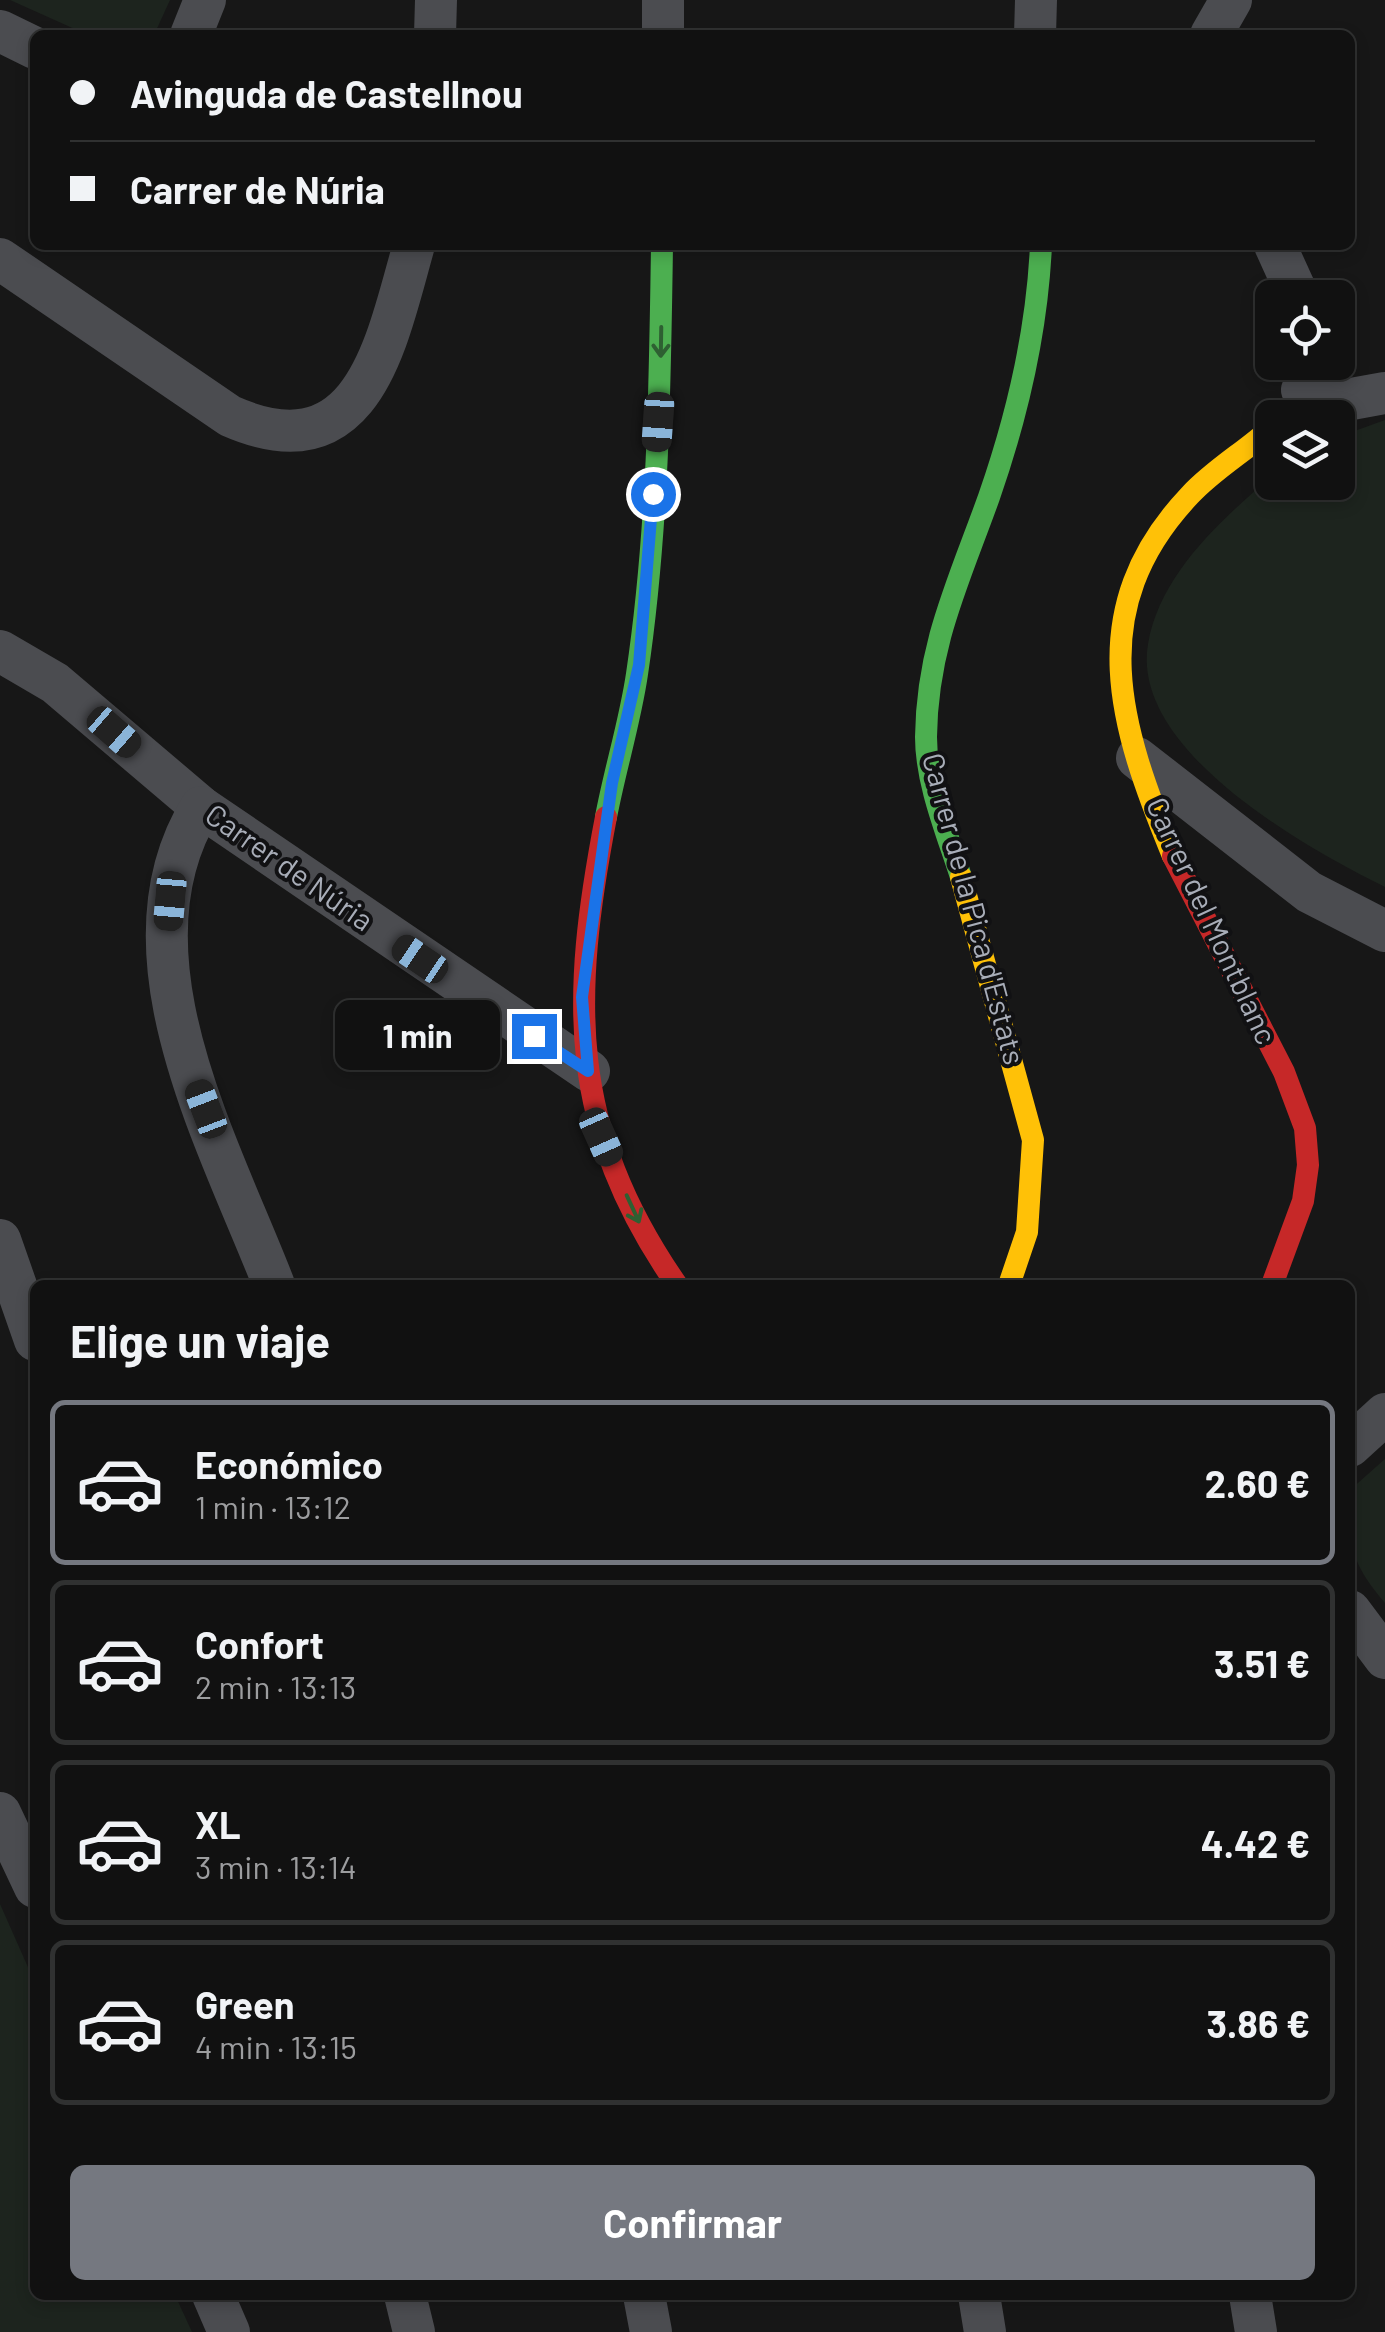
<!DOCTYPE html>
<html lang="es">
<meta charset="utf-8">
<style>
:root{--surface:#111;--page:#1e1f1f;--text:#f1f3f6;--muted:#9c9d9f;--line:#303131;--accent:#757880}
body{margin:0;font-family:Barlow,sans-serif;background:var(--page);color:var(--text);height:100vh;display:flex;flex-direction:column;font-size:38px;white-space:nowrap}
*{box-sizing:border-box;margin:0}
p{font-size:32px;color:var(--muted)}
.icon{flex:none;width:55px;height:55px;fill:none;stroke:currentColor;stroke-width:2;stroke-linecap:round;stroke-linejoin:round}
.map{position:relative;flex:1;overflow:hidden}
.details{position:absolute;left:30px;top:1280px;width:1325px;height:1020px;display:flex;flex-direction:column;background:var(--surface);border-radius:15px;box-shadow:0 5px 15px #0003,0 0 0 2px var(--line)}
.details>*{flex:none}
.hud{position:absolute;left:30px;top:30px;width:1325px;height:220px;border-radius:15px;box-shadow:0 5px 15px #0003,0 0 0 2px var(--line);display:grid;align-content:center;height:220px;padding:0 40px;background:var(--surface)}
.tools{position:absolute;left:1255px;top:280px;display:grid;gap:20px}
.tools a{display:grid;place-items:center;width:100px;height:100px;border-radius:15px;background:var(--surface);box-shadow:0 5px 15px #0003,0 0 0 2px var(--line);font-size:50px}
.end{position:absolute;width:45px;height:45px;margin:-22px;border:12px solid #1a73e8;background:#fff;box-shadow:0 0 0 5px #fff}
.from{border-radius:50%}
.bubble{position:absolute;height:70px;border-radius:15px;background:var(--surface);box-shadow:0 5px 15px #0003,0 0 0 2px var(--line);font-size:32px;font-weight:700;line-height:70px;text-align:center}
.car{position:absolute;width:30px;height:60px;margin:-30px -15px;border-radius:12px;box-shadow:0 0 8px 2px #0007;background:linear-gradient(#222 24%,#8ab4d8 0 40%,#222 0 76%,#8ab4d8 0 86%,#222 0)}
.hud b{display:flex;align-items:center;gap:35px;height:95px;font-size:38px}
.hud b+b{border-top:2px solid var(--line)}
.hud i{width:25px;height:25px;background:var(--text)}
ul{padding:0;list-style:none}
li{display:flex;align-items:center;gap:30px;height:165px;margin:0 20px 15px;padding:0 20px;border:5px solid var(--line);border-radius:15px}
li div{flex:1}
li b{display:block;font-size:38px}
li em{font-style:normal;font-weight:700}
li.current{border-color:var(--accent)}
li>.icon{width:90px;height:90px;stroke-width:1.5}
h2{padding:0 40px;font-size:45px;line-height:120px}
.action{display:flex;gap:20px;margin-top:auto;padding:20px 40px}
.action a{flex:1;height:115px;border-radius:15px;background:var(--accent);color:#fff;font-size:40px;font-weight:700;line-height:115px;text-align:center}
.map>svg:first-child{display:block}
.green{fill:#1d241e}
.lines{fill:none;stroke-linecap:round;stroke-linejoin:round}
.street{stroke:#4b4c50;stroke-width:42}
.fast{stroke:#4caf50;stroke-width:22}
.slow{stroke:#ffc107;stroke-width:22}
.jam{stroke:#c62828;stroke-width:22}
.oneway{stroke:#2e6032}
.route{stroke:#1a73e8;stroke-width:12}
.labels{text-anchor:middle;stroke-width:8;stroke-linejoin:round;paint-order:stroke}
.street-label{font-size:30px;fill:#a8adb8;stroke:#111113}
</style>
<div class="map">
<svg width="1385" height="2332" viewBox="0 0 1385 2332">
<rect width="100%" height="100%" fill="#171717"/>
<g class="green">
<polygon points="10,0 170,0 154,35 88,35"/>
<path d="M 1385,420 L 1385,887 C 1306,848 1130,750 1148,644 C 1160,574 1221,520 1272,476 L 1272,482 L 1338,482 L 1338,437 Z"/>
<path d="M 1385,1459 L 1385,1603 C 1348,1559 1350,1546 1350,1490 Z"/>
<polygon points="0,1904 35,1983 35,2295 175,2295 192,2332 0,2332"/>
</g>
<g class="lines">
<g class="street">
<polyline points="663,0 663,35"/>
<polyline points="0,31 35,48"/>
<polyline points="191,35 205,0"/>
<polyline points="435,35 436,0"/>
<polyline points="1035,35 1036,0"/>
<polyline points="1211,35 1231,0"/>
<polyline points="1275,245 1299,298"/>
<path d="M 0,259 L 230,416 C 364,475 386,343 414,245"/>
<polyline points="1302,390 1346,400 1385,393"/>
<polyline points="0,651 55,683 201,807 589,1071"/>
<polyline points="1137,758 1309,892 1385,931"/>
<path d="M 201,807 C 111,952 220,1145 274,1285"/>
<polyline points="0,1240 35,1340"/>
<polyline points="1350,1446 1385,1414"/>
<polyline points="1350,1611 1385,1658"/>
<polyline points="0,1813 35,1887"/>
<polyline points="213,2295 229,2332"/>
<polyline points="405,2295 414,2332"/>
<polyline points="644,2295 651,2332"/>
<polyline points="979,2295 985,2332"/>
<polyline points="1250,2295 1256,2332"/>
</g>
<g class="fast">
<path d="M 606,817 C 615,769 630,722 637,674 C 658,533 660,388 662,245"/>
<path d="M 961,877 C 947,833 926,783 926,737 C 927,645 959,581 989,497 C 1018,414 1037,333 1041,245"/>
</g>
<g class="slow">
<path d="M 1173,856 C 1120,727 1081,610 1190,495 C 1214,469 1246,451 1272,427"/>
<polyline points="961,877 1033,1140 1027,1232 1009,1285"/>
</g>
<g class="jam">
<path d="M 606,817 C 571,999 567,1126 677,1285"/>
<polyline points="1173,856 1284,1072 1305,1128 1308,1165 1303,1201 1272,1285"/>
</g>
</g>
<defs><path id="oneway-shaft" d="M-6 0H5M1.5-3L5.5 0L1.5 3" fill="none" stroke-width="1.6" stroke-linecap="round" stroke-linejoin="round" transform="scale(2.5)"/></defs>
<g class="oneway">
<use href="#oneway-shaft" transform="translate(661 342) rotate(91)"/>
<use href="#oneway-shaft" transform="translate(633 1209) rotate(65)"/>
</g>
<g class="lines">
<polyline class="route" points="534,1036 588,1071 582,997 612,783 639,665 653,494"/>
</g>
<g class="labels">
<g class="street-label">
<text transform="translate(289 868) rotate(35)" y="10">Carrer de Núria</text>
<text transform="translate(973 909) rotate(75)" y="10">Carrer de la Pica d'Estats</text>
<text transform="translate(1211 921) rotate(65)" y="10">Carrer del Montblanc</text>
</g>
</g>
</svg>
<div class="tools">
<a><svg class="icon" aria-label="locate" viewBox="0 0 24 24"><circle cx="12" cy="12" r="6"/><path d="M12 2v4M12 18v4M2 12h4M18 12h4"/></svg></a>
<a><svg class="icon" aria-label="layers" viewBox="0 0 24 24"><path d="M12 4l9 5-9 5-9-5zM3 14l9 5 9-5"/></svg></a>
</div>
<i class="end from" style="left:653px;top:494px"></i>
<i class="end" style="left:534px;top:1036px"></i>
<div class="bubble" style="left:335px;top:1000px;width:165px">1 min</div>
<i class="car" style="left:658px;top:422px;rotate:184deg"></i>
<i class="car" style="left:114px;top:732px;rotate:131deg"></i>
<i class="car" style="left:170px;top:901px;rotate:185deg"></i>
<i class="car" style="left:420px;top:959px;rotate:304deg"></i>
<i class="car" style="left:206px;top:1109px;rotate:339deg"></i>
<i class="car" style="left:601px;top:1137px;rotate:156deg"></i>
<div class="hud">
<b><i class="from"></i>Avinguda de Castellnou</b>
<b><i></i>Carrer de Núria</b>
</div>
<section class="details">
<h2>Elige un viaje</h2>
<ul>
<li class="current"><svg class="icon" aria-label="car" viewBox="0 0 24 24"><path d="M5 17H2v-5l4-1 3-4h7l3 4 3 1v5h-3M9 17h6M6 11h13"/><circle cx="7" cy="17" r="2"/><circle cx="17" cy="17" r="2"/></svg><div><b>Económico</b><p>1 min · 13:12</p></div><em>2.60 €</em></li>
<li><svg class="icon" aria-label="car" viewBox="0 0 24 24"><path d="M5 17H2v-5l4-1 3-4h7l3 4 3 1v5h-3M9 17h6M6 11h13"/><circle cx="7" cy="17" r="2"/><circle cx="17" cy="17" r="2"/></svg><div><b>Confort</b><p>2 min · 13:13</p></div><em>3.51 €</em></li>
<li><svg class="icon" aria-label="car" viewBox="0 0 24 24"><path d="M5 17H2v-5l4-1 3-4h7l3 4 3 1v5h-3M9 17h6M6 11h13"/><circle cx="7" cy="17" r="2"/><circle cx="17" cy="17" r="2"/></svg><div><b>XL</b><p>3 min · 13:14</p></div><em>4.42 €</em></li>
<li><svg class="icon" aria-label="car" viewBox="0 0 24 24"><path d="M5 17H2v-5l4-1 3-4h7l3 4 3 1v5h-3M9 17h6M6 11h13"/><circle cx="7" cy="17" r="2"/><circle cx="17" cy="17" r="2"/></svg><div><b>Green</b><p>4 min · 13:15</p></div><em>3.86 €</em></li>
</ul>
<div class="action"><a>Confirmar</a></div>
</section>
</div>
